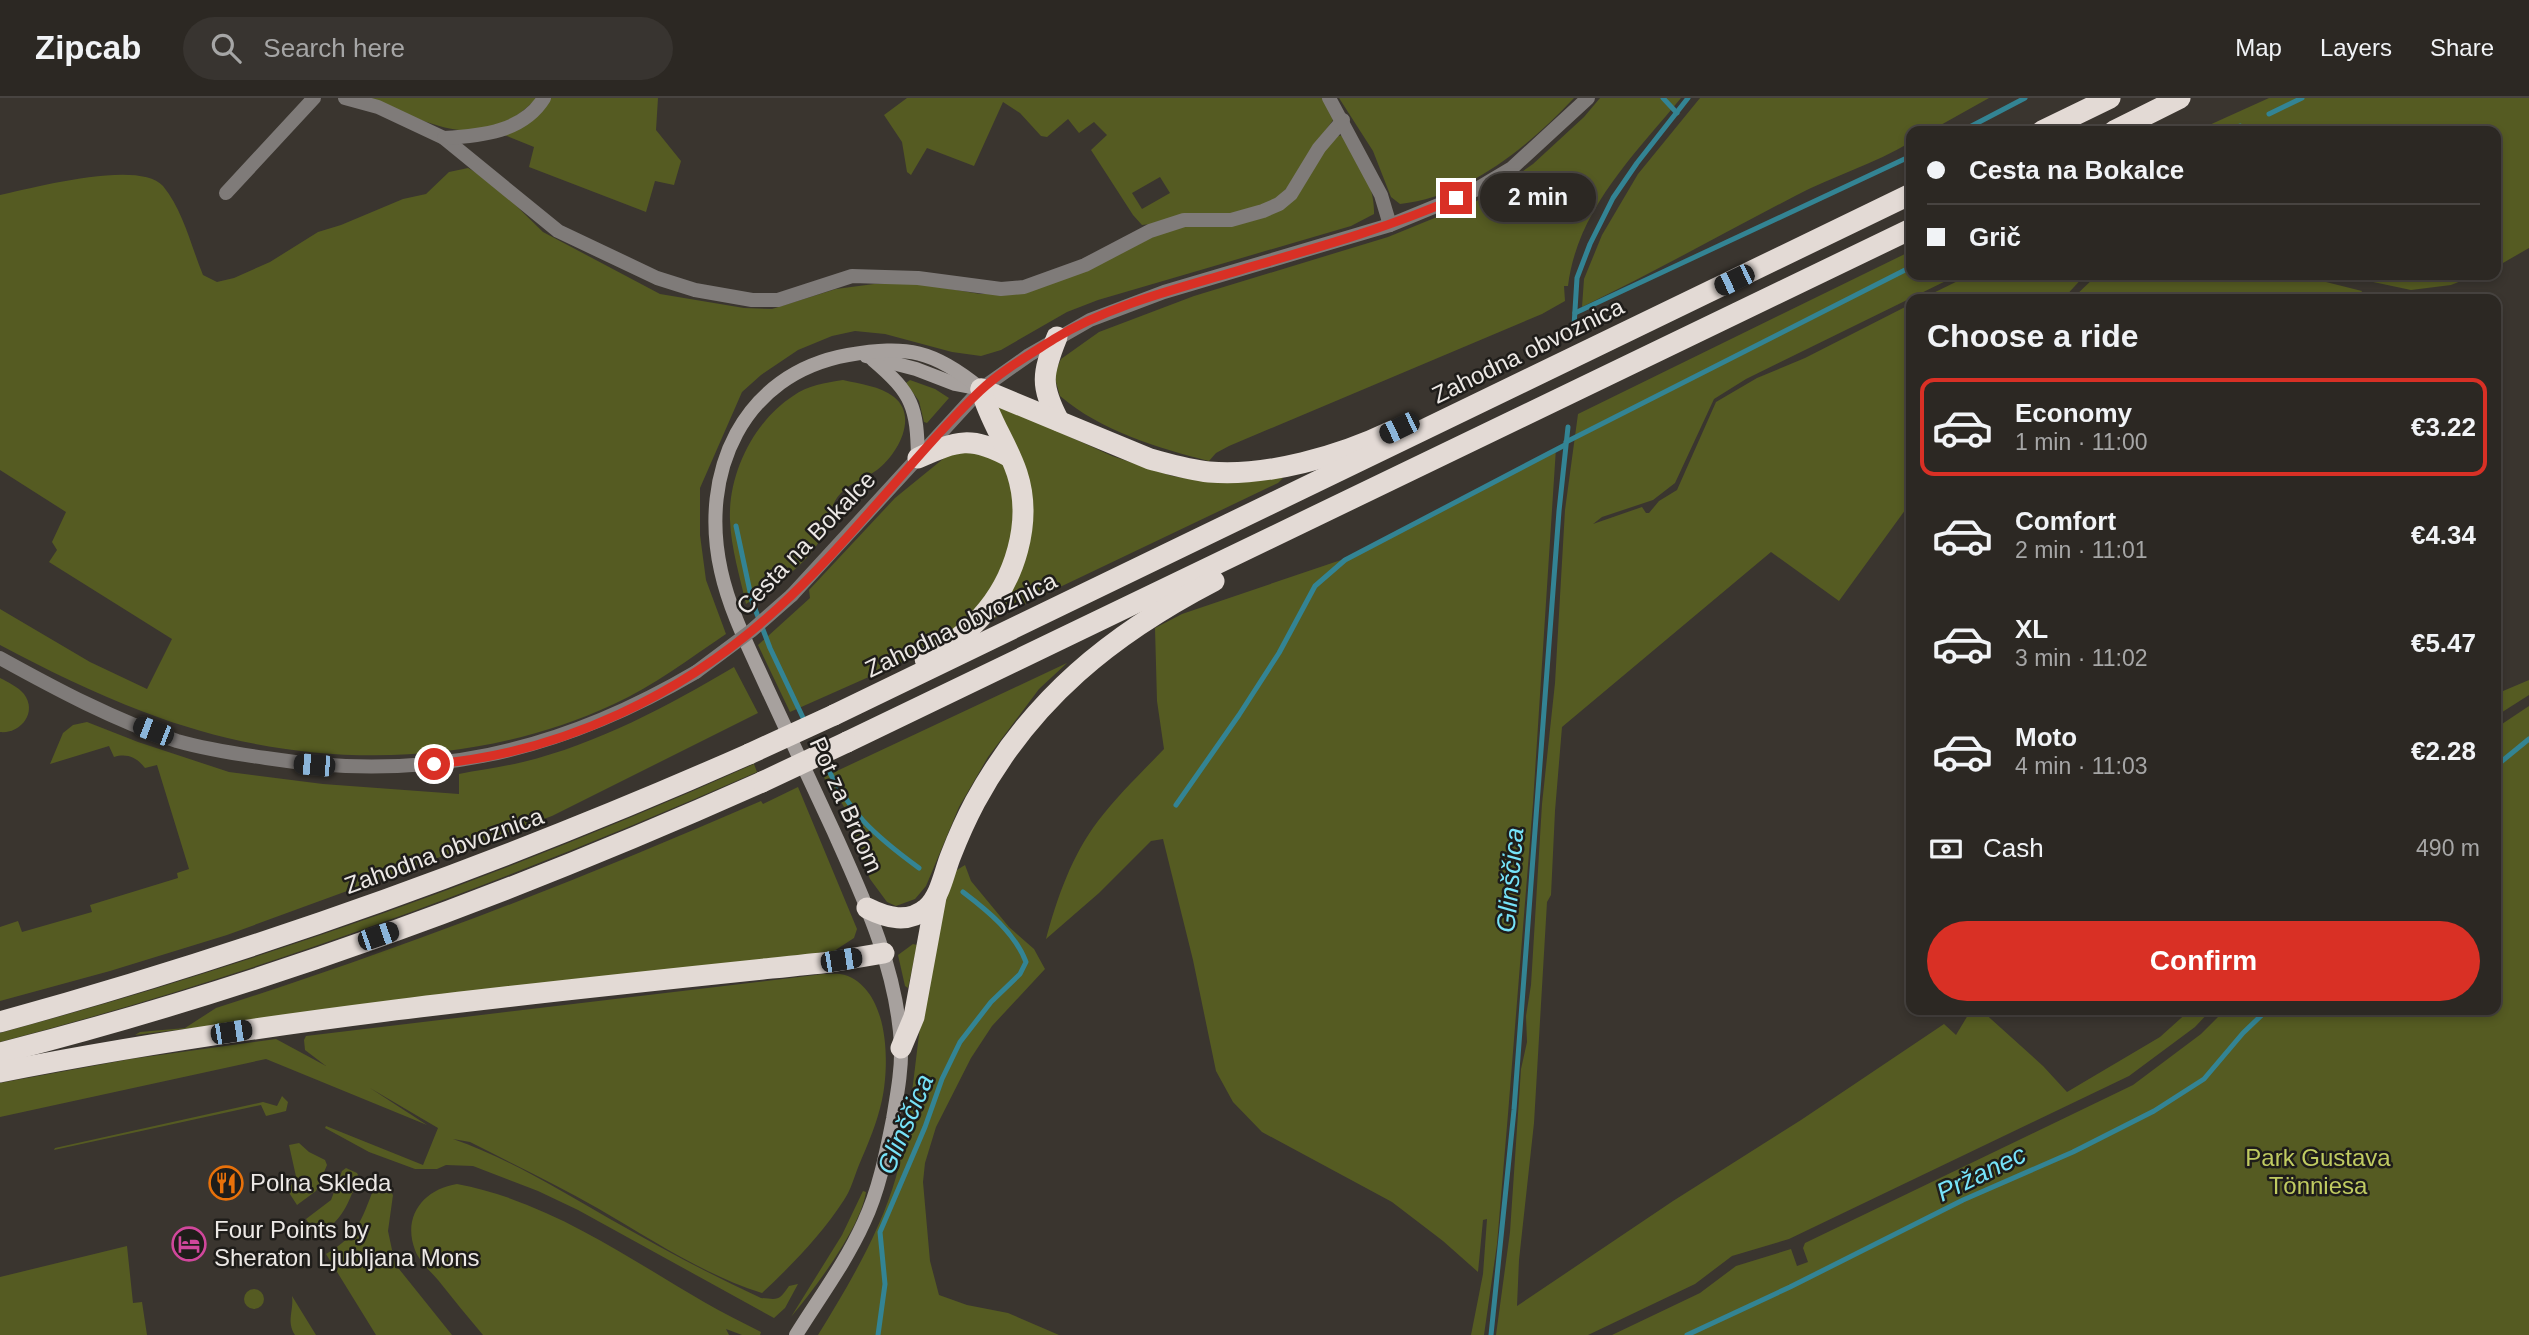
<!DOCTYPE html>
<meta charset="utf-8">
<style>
:root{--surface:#2c2823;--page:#383430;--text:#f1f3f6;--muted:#a6a6a6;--line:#484441;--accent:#d93025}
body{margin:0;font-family:Arial,sans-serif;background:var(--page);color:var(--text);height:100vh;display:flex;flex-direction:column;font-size:26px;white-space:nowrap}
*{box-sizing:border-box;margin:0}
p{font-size:23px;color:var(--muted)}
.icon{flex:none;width:38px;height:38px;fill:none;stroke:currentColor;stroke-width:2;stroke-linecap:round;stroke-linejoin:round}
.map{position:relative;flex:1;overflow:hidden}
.details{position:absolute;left:1906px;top:196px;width:595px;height:721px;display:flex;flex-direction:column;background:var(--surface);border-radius:14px;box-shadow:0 4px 10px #0003,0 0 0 2px var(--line)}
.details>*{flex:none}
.hud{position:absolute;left:1906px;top:28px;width:595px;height:154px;border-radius:14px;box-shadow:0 4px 10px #0003,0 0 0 2px var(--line);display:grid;align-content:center;height:154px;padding:0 21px;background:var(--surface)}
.end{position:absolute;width:32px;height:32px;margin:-16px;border:9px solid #d93025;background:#fff;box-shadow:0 0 0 4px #fff}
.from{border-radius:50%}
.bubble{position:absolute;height:49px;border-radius:24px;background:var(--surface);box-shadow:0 4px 10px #0003,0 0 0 2px var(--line);font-size:23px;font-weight:700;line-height:49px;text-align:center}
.car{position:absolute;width:21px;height:42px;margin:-21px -10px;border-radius:9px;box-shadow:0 0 5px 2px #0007;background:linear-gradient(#222 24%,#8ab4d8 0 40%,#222 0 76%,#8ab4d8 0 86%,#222 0)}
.hud b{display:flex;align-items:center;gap:24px;height:66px;font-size:26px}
.hud b+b{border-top:2px solid var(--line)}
.hud i{width:18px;height:18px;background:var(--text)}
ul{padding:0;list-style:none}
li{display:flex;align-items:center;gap:21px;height:98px;margin:0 14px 10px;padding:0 7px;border:4px solid transparent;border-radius:14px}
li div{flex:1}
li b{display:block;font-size:26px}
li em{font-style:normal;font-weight:700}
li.on{border-color:var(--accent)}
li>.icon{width:63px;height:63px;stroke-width:1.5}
h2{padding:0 21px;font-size:32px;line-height:84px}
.pay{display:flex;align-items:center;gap:18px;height:77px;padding:0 21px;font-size:26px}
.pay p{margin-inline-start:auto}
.button{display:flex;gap:14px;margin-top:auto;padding:14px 21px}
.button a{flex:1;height:80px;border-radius:42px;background:var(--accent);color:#fff;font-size:28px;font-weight:700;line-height:80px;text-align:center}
header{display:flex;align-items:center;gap:42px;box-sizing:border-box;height:98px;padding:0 35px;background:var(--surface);border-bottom:2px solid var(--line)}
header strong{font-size:33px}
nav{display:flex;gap:38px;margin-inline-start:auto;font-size:24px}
.search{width:490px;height:63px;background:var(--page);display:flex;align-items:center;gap:18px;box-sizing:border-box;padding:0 24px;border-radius:38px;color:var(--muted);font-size:26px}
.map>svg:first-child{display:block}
.green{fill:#555b22;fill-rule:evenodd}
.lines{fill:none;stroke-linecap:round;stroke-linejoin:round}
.stream{stroke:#338494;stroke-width:5}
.minor{stroke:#7f7b79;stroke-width:14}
.tertiary{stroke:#7f7b79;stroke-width:14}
.secondary{stroke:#a7a19e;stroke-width:14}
.motorway{stroke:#e3dad5;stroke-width:21}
.tertiary-bridge{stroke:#7f7b79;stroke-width:14}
.motorway-bridge{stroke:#e3dad5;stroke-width:21}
.route{stroke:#d93025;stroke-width:9}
.labels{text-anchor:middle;stroke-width:5;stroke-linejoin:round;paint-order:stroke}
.street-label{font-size:24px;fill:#ece8e5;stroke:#1f1d1a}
.park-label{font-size:24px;fill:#c0cb61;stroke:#1f1d1a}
.poi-label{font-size:24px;fill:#ece8e5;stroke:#1f1d1a;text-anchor:start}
.water-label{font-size:26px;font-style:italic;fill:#76e3f9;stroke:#1f1d1a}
</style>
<header>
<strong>Zipcab</strong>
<div class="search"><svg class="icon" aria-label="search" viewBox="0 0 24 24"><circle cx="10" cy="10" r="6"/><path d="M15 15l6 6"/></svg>Search here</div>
<nav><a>Map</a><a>Layers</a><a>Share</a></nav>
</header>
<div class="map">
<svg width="2529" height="1237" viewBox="0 0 2529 1237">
<rect width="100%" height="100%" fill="#3a352f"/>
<g class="green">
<path d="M 364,0 L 537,0 C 477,61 430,22 364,0 Z"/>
<polygon points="548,0 658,0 656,32 681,63 674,87 655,83 646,114 529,69 534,49 502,36"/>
<path d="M 907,0 L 1324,0 L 1333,22 L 1312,51 L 1297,80 L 1274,103 L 1241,116 L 1142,127 L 1133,117 L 1091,52 L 1107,37 L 1094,24 L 1079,35 L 1068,21 L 1047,39 L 1041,38 L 1020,15 L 1003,4 L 974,68 L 927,50 L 911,77 L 907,74 L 902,44 L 884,17 ZM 1160,79 L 1170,95 L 1142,111 L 1132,95 Z"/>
<path d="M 1339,0 L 1574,0 C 1529,48 1468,99 1400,106 L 1391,99 L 1373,53 Z"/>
<path d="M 1600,0 L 1681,0 C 1635,56 1577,112 1568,188 L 1564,188 L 1565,203 L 1542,216 L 1229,348 L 1216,355 L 1209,363 C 1158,350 1101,333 1060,298 L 1054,277 L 1061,261 L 1099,234 L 1194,198 L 1388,139 L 1486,99 L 1533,66 L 1584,19 Z"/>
<path d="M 1700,0 L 1989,0 L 1930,33 L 1911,33 L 1911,44 C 1874,66 1833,78 1795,98 C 1724,135 1654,174 1582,209 L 1584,181 L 1602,137 L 1638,76 Z"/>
<polygon points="2269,0 2529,0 2529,150 2496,169 2496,33 2196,33"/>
<path d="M 1346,37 C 1359,63 1375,87 1374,116 L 1351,128 L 1098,202 L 1067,214 L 1001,252 L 981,258 L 952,254 L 885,236 L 855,233 L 832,238 L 798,252 L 761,277 L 742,294 L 700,390 L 700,437 L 706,482 L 726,536 C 690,560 654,588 614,606 C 467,674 294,672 144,614 C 94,595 47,572 0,547 L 0,511 L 90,564 L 147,591 L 172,541 L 49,464 L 57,452 L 52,444 L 66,414 L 0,372 L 0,97 C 33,90 139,61 163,88 C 183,112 191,148 203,177 L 217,184 L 234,180 L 270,164 L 318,134 L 341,127 L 403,101 L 426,96 L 449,74 L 468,70 L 490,82 L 543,134 L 660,196 L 744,210 L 772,211 L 836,191 L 874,186 L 921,186 L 980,196 L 1024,195 L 1126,147 L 1185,128 L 1265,119 L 1326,47 L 1336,38 Z"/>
<polygon points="1911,153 1911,177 1958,177 1746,281 1714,301 1675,385 1653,402 1602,419 1593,426 1642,409 1646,415 1649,415 1659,403 1677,392 1716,304 1757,280 1805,260 1911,206 1911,404 1839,503 1771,454 1562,629 1555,713 1551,797 1547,804 1534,1025 1519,1162 1517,1208 1673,1103 1801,1022 1944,926 1956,937 1971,912 1981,912 2043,968 2067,994 2160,939 2190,912 2211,912 2195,929 2129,978 1789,1141 1732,1158 1695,1186 1588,1237 1496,1237 1510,1134 1521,971 1527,944 1526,918 1531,887 1542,706 1555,585 1565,412 1578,316"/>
<polygon points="1970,177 2085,177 2063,201 1921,201"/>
<polygon points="2097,177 2250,177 2256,184 2262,184 2266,177 2298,177 2362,193 2358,201 2072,201"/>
<polygon points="2340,177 2476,177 2451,187 2411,192"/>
<path d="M 843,282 C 860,286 880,288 894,299 C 919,319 897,357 877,372 C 865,381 851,384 841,395 C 829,407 829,425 822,439 C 804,470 775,487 746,506 C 740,479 731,450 730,422 C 728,376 754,323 793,298 C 808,287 825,285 843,282 Z"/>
<polygon points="910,282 935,291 949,300 927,325 924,324 919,303 906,285"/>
<polygon points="1000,307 1112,358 1172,378 1190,381 1283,380 1278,385 993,521 1009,490 1024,454 995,311"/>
<path d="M 1556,350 L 1533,705 L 1508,1016 L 1497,1146 L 1484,1237 L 1471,1237 L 1483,1176 L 1487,1121 L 1483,1122 L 1478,1174 L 1443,1143 L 1392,1104 L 1262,1034 L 1233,1004 L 1216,973 L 1193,862 L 1163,741 L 1151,743 L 1099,795 L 1046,841 C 1057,800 1072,757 1098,723 C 1118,697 1142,674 1164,651 L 1157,603 L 1155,530 L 1182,516 L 1341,462 Z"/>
<polygon points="954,352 998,360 1006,370 1014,394 1011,449 983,507 925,554 790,614 758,547 810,500 809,492 895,400"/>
<polygon points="1067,565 1039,591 988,659 959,709 926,788 915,801 896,808 887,804 870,781 854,741 848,716 840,702 831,696 824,679"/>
<path d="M 734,569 L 758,615 L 552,718 L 227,837 L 110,873 L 0,903 L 0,829 L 18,823 L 22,834 L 92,814 L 90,807 L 178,780 L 177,775 L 189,771 L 157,667 L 145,670 C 137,660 128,655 114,659 L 109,648 L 50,666 L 63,635 L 73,627 L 87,624 L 138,644 L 229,674 L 323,686 L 459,696 L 459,676 C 480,672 502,669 523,664 C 597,646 668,608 734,569 Z"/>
<path d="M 0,580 C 8,584 18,589 24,596 C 38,615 20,636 0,634 Z"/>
<polygon points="2529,582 2529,597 2496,618 2496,596"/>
<polygon points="2529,608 2529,1237 1612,1237 1700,1195 1736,1168 1791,1151 1797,1168 1808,1164 1803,1150 1805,1145 2133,987 2201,936 2225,912 2496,912 2496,630"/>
<path d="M 754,666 L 757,674 C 511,782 260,876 0,944 L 0,935 C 259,865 509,776 754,666 Z"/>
<path d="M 798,689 L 857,831 L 854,840 L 834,853 L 135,937 L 140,934 L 185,930 L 216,910 C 402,851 582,781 761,703 L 763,706 Z"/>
<path d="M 965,767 L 971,783 L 1009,829 L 1034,851 L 1045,871 L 992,928 L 971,960 L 936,1029 L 925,1065 L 923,1084 L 930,1163 L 939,1197 L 967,1207 L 1008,1215 L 1059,1237 L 818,1237 C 848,1188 880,1135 896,1079 C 910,1028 914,973 921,921 C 928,871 938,823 952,775 Z"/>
<polygon points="913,846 917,847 908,890 905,888 898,857"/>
<path d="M 824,876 C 831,876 839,875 845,877 C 889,892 890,964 882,1002 C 877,1025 868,1046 859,1067 C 854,1079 851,1092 844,1102 C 822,1136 792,1167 762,1195 C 704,1177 651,1141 599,1111 C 557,1087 513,1066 470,1044 L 453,1041 C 508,1060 560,1092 610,1121 C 659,1149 709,1176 761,1200 C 780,1202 779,1202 789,1188 L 798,1186 L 785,1210 L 774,1220 L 578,1112 L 538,1093 L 473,1068 L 446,1067 L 437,1071 L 415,1071 L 369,1054 L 325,1030 L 326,1028 L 423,1067 L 438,1030 L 370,990 L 427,1027 L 266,961 L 0,1019 L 0,985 L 131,961 L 276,941 L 326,968 L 305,952 L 304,942 L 306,938 Z"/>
<polygon points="282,998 288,1004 286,1013 266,1018 261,1007 54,1052 55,1050 263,1004 277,1008"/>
<polygon points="299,1045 309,1054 325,1062 327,1067 316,1093 297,1107 286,1090 297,1083 289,1047"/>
<path d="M 346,1070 L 357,1075 L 359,1079 C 346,1109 345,1119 317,1139 L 306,1121 L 331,1102 L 342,1073 Z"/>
<path d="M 377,1083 L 384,1085 L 393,1097 L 388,1133 L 395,1166 L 452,1237 L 376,1237 L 326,1156 C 361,1136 362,1118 377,1083 Z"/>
<path d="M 457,1086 C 548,1103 625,1158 704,1204 C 723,1215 742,1224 761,1234 L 760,1237 L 742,1237 L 726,1231 L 729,1237 L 483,1237 C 468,1219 453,1201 438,1182 C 430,1173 419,1163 415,1152 C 402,1118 424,1091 457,1086 Z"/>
<path d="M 863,1093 L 866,1094 C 860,1131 815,1190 791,1219 L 842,1137 Z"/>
<polygon points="127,1148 133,1205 142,1204 147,1237 0,1237 0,1179"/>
<circle cx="254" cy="1201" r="10"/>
<path d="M 292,1198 L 316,1237 L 295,1237 C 286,1223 294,1213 292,1198 Z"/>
</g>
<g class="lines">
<g class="stream">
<polyline points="1663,0 1677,15"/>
<polyline points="2269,16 2302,0"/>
<polyline points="1962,33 2025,0"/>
<polyline points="2230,33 2240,28"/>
<polyline points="1575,215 1911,58"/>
<polyline points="1574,228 1577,180 1590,146 1613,100 1637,65 1688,0"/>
<polyline points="1566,344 1911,169"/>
<polyline points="736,428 752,503 770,550 806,626"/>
<path d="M 822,660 C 849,714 871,735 919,770"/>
<polyline points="2496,668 2529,641"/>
<polyline points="1176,707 1239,617 1279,555 1315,488 1345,462 1565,347"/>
<path d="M 878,1237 L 885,1186 L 880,1134 L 925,1029 L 942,981 L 960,944 L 991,904 L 1020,876 L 1026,864 C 1015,835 988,813 963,794"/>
<polyline points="1491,1237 1514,1012 1559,413 1568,329"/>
<polyline points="1687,1237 1790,1189 1963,1102 2073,1054 2154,1013 2204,981 2243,935 2267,912"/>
</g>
<g class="minor">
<polyline points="345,0 378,9 444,40 558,133 657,180 695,192 752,202 778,202 852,178 918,180 1001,191 1024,189 1085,167 1150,133 1184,122 1231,122 1263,113 1279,106 1291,96 1319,50 1343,22"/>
<polyline points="1329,0 1381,97 1390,127"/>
<path d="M 444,40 C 481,38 523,34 544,0"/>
<polyline points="226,95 314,0"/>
<polyline points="981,291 1029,257 1090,222 1164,194 1390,127 1475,92 1512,70 1588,0"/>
</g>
<g class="tertiary">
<polyline points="792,497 981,291"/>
<path d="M 0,560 C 56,591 116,623 177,643 C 205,651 237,656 266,660 C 425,685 558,655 696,574"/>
</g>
<g class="secondary">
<polyline points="866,258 916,271 955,286 981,291"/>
<path d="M 873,262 C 913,296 917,309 918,360"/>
<path d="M 796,1237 C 819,1200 846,1164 864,1124 C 879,1092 886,1056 893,1021 C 897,997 902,971 901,947 C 897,871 864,801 833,732 C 811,685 789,637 767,590 C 750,552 730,514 721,473 C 699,375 742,276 848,257 C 907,247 934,252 981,291"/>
</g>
<g class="motorway">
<polyline points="2042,33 2110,0"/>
<polyline points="2114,33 2180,0"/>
<path d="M 1057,239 C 1042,276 1040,287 1059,323"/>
<path d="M 981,291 L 1150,361 C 1169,366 1189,372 1209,374 C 1267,379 1340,358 1392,333"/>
<path d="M 918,360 C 958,342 971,338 1010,359"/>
<path d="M 925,561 C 932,554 940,551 948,547 C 960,539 971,530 981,519 C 1015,482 1033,424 1017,375 C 1007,345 989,322 981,291"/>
<polyline points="834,617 1911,96"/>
<polyline points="847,644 1911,131"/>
<path d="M 867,810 C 887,820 908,826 927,810 C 941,797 944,774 951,757 C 958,739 966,721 975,704 C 1031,601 1112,536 1214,483"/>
<path d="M 0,924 C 257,853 505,764 749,656"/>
<polyline points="901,950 914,919 936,799"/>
<path d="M 0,955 C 261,889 516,794 762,684"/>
<path d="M 0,974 C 274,920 553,893 831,864 L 884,855"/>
</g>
<polyline class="tertiary-bridge" points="696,574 751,533 792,497"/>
<g class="motorway-bridge">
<polyline points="749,656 834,617"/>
<polyline points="762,684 847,644"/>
</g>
</g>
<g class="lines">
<path class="route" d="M 434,666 C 562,655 685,596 779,509 C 813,478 844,443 874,409 C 909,370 942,329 980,293 C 1001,273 1029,257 1054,241 C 1103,211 1161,195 1216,179 C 1297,155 1379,134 1456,100"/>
</g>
<defs>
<symbol id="restaurant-ring" viewBox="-11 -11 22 22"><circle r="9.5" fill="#1f1d1a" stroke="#e8710a" stroke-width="1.5"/><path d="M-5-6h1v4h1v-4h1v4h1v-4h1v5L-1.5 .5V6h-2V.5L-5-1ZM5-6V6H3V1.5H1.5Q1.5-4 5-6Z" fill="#e8710a"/></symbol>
<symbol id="hotel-ring" viewBox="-11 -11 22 22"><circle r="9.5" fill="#1f1d1a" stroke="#d1479c" stroke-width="1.5"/><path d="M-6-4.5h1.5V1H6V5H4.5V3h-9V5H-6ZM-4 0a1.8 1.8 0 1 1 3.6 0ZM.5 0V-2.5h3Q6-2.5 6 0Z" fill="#d1479c"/></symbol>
</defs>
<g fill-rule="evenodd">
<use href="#restaurant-ring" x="207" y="1066" width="38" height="38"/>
<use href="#hotel-ring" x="170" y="1127" width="38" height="38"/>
</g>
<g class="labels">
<g class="street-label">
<text transform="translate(1528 253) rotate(-26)" y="8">Zahodna obvoznica</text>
<text transform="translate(806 445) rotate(-46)" y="8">Cesta na Bokalce</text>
<text transform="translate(961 527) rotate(-26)" y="8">Zahodna obvoznica</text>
<text transform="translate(846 707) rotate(66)" y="8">Pot za Brdom</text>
<text transform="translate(444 753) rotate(-20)" y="8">Zahodna obvoznica</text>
</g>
<g class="park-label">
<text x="2318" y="1068">Park Gustava<tspan x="2318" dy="28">Tönniesa</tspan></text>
</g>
<g class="poi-label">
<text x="250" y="1093">Polna Skleda</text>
<text x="214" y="1140">Four Points by<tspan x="214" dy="28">Sheraton Ljubljana Mons</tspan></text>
</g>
<g class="water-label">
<text transform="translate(1510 782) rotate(-85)" y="9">Glinščica</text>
<text transform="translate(905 1026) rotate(-67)" y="9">Glinščica</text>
<text transform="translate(1981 1075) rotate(-26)" y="9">Pržanec</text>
</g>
</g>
</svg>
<i class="end from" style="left:434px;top:666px"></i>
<i class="end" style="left:1456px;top:100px"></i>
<div class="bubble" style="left:1480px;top:75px;width:116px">2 min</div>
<i class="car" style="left:1734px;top:182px;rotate:244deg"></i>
<i class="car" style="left:1399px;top:330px;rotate:244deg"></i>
<i class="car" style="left:153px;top:633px;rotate:291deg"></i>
<i class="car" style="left:314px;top:667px;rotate:275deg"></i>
<i class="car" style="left:378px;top:838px;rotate:71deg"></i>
<i class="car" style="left:841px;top:862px;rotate:81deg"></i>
<i class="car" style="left:231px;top:934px;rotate:81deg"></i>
<div class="hud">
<b><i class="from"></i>Cesta na Bokalce</b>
<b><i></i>Grič</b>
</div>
<section class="details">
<h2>Choose a ride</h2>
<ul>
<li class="on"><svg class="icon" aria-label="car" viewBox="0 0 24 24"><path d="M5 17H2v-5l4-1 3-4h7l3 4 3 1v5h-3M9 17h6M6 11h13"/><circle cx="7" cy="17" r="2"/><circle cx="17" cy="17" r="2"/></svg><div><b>Economy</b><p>1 min · 11:00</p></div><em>€3.22</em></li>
<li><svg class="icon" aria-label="car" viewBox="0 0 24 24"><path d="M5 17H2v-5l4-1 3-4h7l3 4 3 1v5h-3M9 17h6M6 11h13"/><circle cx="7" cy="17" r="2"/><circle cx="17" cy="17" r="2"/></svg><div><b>Comfort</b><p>2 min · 11:01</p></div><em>€4.34</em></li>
<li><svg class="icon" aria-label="car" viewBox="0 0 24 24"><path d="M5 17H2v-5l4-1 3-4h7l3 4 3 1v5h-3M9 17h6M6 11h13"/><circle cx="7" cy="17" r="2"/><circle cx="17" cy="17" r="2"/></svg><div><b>XL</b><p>3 min · 11:02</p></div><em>€5.47</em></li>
<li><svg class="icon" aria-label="car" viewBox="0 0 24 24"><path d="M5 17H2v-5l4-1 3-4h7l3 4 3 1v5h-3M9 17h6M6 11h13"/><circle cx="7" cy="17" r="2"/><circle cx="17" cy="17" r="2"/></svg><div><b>Moto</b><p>4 min · 11:03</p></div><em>€2.28</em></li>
</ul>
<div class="pay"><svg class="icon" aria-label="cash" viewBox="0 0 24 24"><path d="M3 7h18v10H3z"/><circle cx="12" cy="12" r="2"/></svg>Cash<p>490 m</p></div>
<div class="button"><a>Confirm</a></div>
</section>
</div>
